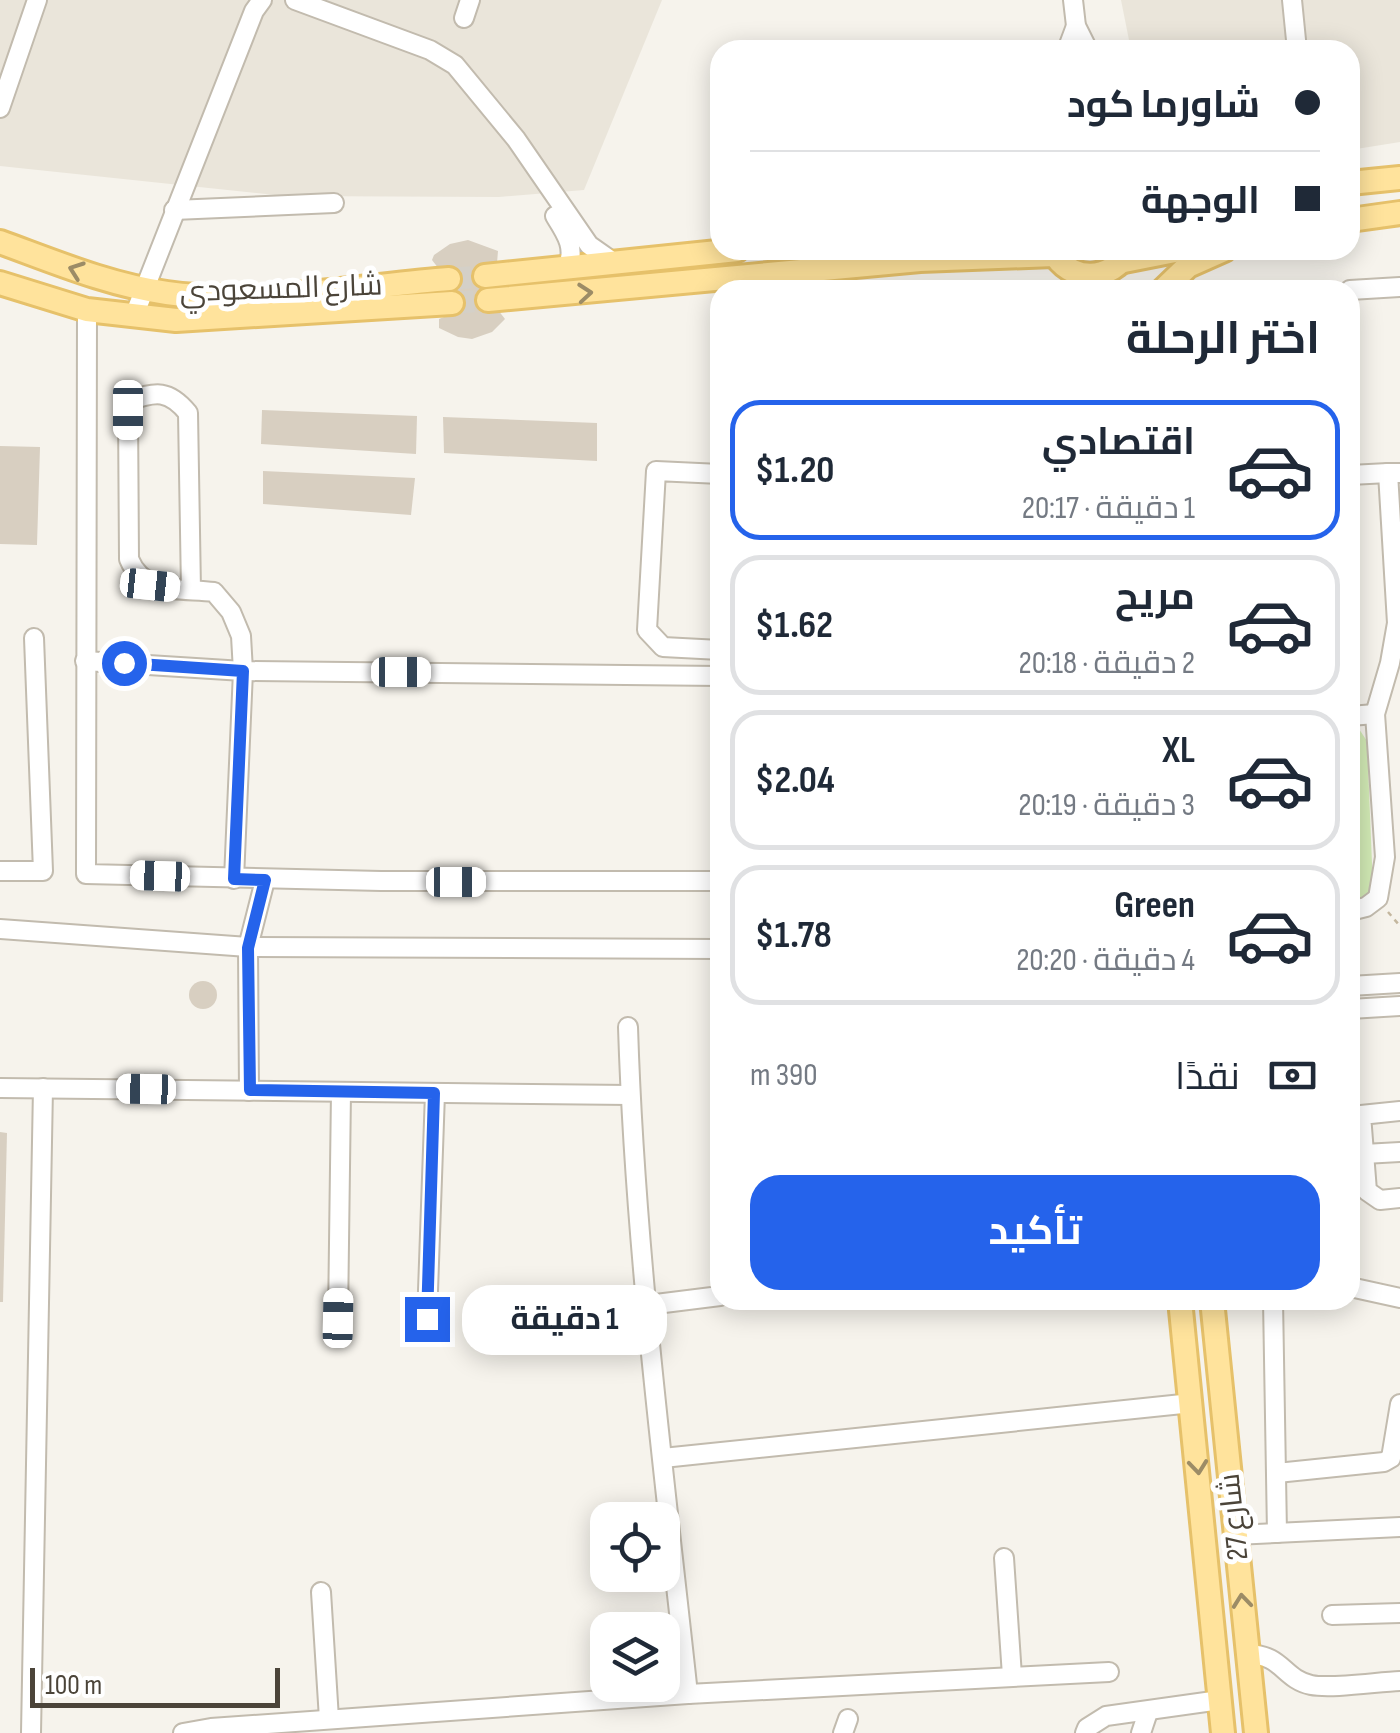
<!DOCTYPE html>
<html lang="ar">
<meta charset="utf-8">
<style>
:root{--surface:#fff;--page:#f6f6f7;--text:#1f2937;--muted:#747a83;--line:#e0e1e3;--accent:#2563eb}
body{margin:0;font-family:"Sofia Sans Condensed",Cairo,sans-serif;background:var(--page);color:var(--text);direction:rtl;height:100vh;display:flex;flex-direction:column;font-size:38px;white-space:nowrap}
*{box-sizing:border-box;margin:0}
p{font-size:32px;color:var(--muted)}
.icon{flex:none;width:55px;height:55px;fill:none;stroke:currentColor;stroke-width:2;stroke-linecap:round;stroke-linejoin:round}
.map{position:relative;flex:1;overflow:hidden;direction:ltr}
.details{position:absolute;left:710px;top:280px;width:650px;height:1030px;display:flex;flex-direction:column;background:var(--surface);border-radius:30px;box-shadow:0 5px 25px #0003;direction:rtl}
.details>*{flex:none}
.hud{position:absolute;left:710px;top:40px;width:650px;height:220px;border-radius:30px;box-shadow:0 5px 25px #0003;direction:rtl;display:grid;align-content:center;height:220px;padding:0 40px;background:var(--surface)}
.controls{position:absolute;left:590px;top:1502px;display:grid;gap:20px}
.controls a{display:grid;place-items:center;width:90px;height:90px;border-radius:20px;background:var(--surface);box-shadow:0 5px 25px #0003;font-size:50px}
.scale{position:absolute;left:30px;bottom:25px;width:250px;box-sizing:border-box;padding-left:10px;border:5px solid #4b4439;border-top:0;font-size:28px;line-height:35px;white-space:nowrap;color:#4b4439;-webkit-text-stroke:8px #fff;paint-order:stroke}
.end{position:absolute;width:45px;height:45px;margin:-22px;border:12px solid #2563eb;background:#fff;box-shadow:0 0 0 5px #fff}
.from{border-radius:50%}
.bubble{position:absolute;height:70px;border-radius:30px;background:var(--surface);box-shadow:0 5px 25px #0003;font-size:32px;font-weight:700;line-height:70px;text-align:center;direction:rtl}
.car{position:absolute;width:30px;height:60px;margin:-30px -15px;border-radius:12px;box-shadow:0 0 8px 2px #0007;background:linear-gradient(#fff 24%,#345 0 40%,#fff 0 76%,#345 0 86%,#fff 0)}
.hud b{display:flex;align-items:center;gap:35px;height:95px;font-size:38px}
.hud b+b{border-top:2px solid var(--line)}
.hud i{width:25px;height:25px;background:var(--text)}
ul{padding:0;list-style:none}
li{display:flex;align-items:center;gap:30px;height:140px;margin:0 20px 15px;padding:0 20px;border:5px solid var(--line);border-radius:30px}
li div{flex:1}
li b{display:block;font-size:38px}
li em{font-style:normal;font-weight:700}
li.active{border-color:var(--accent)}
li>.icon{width:90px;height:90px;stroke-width:1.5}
h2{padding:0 40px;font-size:45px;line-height:120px}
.pay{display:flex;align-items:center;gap:25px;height:110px;padding:0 40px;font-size:38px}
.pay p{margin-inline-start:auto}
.button{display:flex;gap:20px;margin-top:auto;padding:20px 40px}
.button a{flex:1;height:115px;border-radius:30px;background:var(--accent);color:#fff;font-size:40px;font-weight:700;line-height:115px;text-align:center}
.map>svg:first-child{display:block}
.residential{fill:#eae5da}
.green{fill:#d2eab5}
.building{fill:#d8cfc1}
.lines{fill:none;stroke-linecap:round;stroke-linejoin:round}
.major-tunnel{stroke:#d4d0c8;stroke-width:22;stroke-dasharray:22 11;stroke-linecap:butt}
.minor-casing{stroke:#c2bbae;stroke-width:22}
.major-casing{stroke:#e6c16a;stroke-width:28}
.path{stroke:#c4b79f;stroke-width:2.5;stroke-dasharray:5 5;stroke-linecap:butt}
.minor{stroke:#fff;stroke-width:18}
.major{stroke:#ffe39c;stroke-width:22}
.oneway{stroke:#9c8c66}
.route{stroke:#2563eb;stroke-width:12}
.labels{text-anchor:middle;stroke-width:10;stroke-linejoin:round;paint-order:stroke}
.street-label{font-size:30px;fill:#4b4439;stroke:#fff}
</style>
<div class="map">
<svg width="1400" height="1733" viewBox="0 0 1400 1733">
<rect width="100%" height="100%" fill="#f6f3ec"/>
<g class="residential">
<polygon points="0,0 662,0 584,190 499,197 285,196 0,166"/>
<polygon points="1121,0 1400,0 1400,142 1350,150 1350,50 1131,50"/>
</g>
<polygon class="green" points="1350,725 1359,729 1367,741 1373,888 1361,900 1350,904"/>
<g class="building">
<polygon points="468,240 498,251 497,263 488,264 485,285 492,312 498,310 505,319 492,332 472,339 458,337 439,328 439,319 449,315 452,294 445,267 439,269 432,260 434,255 450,244"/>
<polygon points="262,410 417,416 416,454 261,444"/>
<polygon points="443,417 597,423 597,461 444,453"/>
<polygon points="0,446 40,447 37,545 0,544"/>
<polygon points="263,471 415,478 411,515 263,504"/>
<circle cx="203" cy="995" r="14"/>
<polygon points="0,1132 7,1133 3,1302 0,1302"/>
</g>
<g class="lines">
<g class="major-tunnel">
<polyline points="449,279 485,276"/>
<polyline points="452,303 488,300"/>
</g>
<defs>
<g id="minor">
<polyline points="295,0 430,50 455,65 516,139 589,245 616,264"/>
<polyline points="1073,0 1076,26 1088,50"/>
<polyline points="1292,0 1297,50"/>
<polyline points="464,18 470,0"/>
<polyline points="1067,50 1076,26"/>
<polyline points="0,108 37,0"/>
<polyline points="174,210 334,203"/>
<path d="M 555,216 C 567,235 576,248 567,269"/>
<polyline points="1350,290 1400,287"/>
<polyline points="87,310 86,874 381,881 720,881"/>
<polyline points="134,316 254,11 262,0"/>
<polyline points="720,474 656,471 647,630 663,647 720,650"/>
<polyline points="1350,475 1388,473"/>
<path d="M 191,590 L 188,413 C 169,390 156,391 129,401 L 128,410 L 129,559 C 144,595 179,588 214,592 L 231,612 L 241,636 L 243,671 L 234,879"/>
<polyline points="85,661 243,671 720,676"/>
<polyline points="1350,716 1375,714"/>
<polyline points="0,871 43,871 34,638"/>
<polyline points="1350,911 1366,907 1378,898 1385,857 1375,714 1390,663 1397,623 1388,473 1400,473"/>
<polyline points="0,929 248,947 720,949"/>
<polyline points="1350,986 1400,983"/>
<polyline points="1350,1009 1400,1006"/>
<path d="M 628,1027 C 635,1250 664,1472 688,1694"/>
<polyline points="0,1088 630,1095"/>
<polyline points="249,1091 248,947 265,880"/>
<polyline points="1400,1111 1361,1115 1367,1191 1380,1200 1400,1198"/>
<polyline points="1364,1154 1400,1152"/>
<polyline points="1350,1287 1400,1298"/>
<polyline points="1273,1300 1277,1533"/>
<polyline points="648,1305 720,1296"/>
<polyline points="338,1318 341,1092"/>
<polyline points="427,1319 435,1093"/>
<polyline points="663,1458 1192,1403"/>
<polyline points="1277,1473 1384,1462 1391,1458 1400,1404"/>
<polyline points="1235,1535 1400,1527"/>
<polyline points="1004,1558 1012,1676"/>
<polyline points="321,1592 329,1719"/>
<polyline points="1332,1615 1400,1613"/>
<path d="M 1248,1654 C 1283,1655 1283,1679 1311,1685 C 1331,1689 1377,1682 1400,1681"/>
<polyline points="31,1733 43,1088"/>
<polyline points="183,1733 211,1728 688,1694 1109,1672"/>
<polyline points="843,1733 848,1719"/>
<polyline points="1085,1733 1087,1728 1106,1716 1220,1700"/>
<polyline points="1141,1733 1148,1712"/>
</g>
<g id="major">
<polyline points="1350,183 1400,178"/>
<polyline points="1350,220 1400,213"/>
<path d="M 0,242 C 55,262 109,285 167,293 C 253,305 362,286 449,279"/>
<path d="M 1052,250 C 1070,284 1111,282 1130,250"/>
<polyline points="1124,261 1180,250"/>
<polyline points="485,276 737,250"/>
<polyline points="0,283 87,310 176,320 452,303"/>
<polyline points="1163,290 1188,266 1224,250"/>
<polyline points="488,300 920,260 1054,255"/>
<polyline points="1180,1300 1223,1733"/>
<polyline points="1212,1300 1256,1733"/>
</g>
</defs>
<use href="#minor" class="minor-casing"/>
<use href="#major" class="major-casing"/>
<polyline class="path" points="1388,912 1400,926"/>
<use href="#minor" class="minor"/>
<use href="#major" class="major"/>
</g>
<defs><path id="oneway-chevron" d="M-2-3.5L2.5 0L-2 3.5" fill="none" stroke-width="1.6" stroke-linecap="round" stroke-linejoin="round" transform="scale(2.5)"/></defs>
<g class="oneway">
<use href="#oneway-chevron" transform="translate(76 270) rotate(-160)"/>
<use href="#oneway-chevron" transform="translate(585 293) rotate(-5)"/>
<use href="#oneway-chevron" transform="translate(1198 1467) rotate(84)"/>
<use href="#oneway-chevron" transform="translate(1242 1601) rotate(-96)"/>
</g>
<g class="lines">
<polyline class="route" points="124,663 243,671 234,879 265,880 248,948 250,1090 434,1093 427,1319"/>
</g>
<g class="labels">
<g class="street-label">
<text transform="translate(281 288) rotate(-2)" y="10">شارع المسعودي</text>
<text transform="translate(1233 1517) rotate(-96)" y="10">شارع 27</text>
</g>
</g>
</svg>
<div class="controls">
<a><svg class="icon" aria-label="locate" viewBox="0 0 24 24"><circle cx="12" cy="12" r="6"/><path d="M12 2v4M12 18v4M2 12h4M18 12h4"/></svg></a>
<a><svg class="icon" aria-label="layers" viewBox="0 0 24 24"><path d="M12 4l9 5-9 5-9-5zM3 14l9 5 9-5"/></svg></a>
</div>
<div class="scale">100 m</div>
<i class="end from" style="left:124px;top:663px"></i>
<i class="end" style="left:427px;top:1319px"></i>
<div class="bubble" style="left:462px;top:1285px;width:205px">1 دقيقة</div>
<i class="car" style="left:128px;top:410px;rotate:180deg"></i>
<i class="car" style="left:150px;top:585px;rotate:96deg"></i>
<i class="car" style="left:401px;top:672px;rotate:90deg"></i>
<i class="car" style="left:160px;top:876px;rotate:272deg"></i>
<i class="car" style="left:456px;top:882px;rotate:90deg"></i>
<i class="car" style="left:146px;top:1089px;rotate:271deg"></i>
<i class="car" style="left:338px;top:1318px;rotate:1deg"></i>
<div class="hud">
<b><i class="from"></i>شاورما كود</b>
<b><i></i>الوجهة</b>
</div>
<section class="details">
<h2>اختر الرحلة</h2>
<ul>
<li class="active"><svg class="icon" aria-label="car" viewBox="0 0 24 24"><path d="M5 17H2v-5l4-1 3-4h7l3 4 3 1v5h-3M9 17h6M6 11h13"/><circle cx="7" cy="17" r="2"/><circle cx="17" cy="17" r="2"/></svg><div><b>اقتصادي</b><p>1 دقيقة · 20:17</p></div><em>$1.20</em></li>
<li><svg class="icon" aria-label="car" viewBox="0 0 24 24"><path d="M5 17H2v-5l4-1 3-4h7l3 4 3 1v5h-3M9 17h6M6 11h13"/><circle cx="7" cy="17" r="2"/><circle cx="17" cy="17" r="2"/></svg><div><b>مريح</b><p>2 دقيقة · 20:18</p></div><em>$1.62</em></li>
<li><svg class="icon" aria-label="car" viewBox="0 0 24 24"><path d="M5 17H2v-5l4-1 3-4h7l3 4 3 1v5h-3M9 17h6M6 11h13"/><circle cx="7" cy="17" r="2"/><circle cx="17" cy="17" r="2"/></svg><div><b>XL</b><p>3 دقيقة · 20:19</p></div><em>$2.04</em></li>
<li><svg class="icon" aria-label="car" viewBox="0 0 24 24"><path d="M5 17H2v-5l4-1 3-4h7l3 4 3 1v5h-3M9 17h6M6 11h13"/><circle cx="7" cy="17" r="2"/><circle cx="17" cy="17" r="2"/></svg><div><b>Green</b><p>4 دقيقة · 20:20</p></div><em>$1.78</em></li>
</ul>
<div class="pay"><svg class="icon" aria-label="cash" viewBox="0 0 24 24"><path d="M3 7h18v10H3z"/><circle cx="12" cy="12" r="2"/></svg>نقدًا<p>390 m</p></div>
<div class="button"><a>تأكيد</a></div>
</section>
</div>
